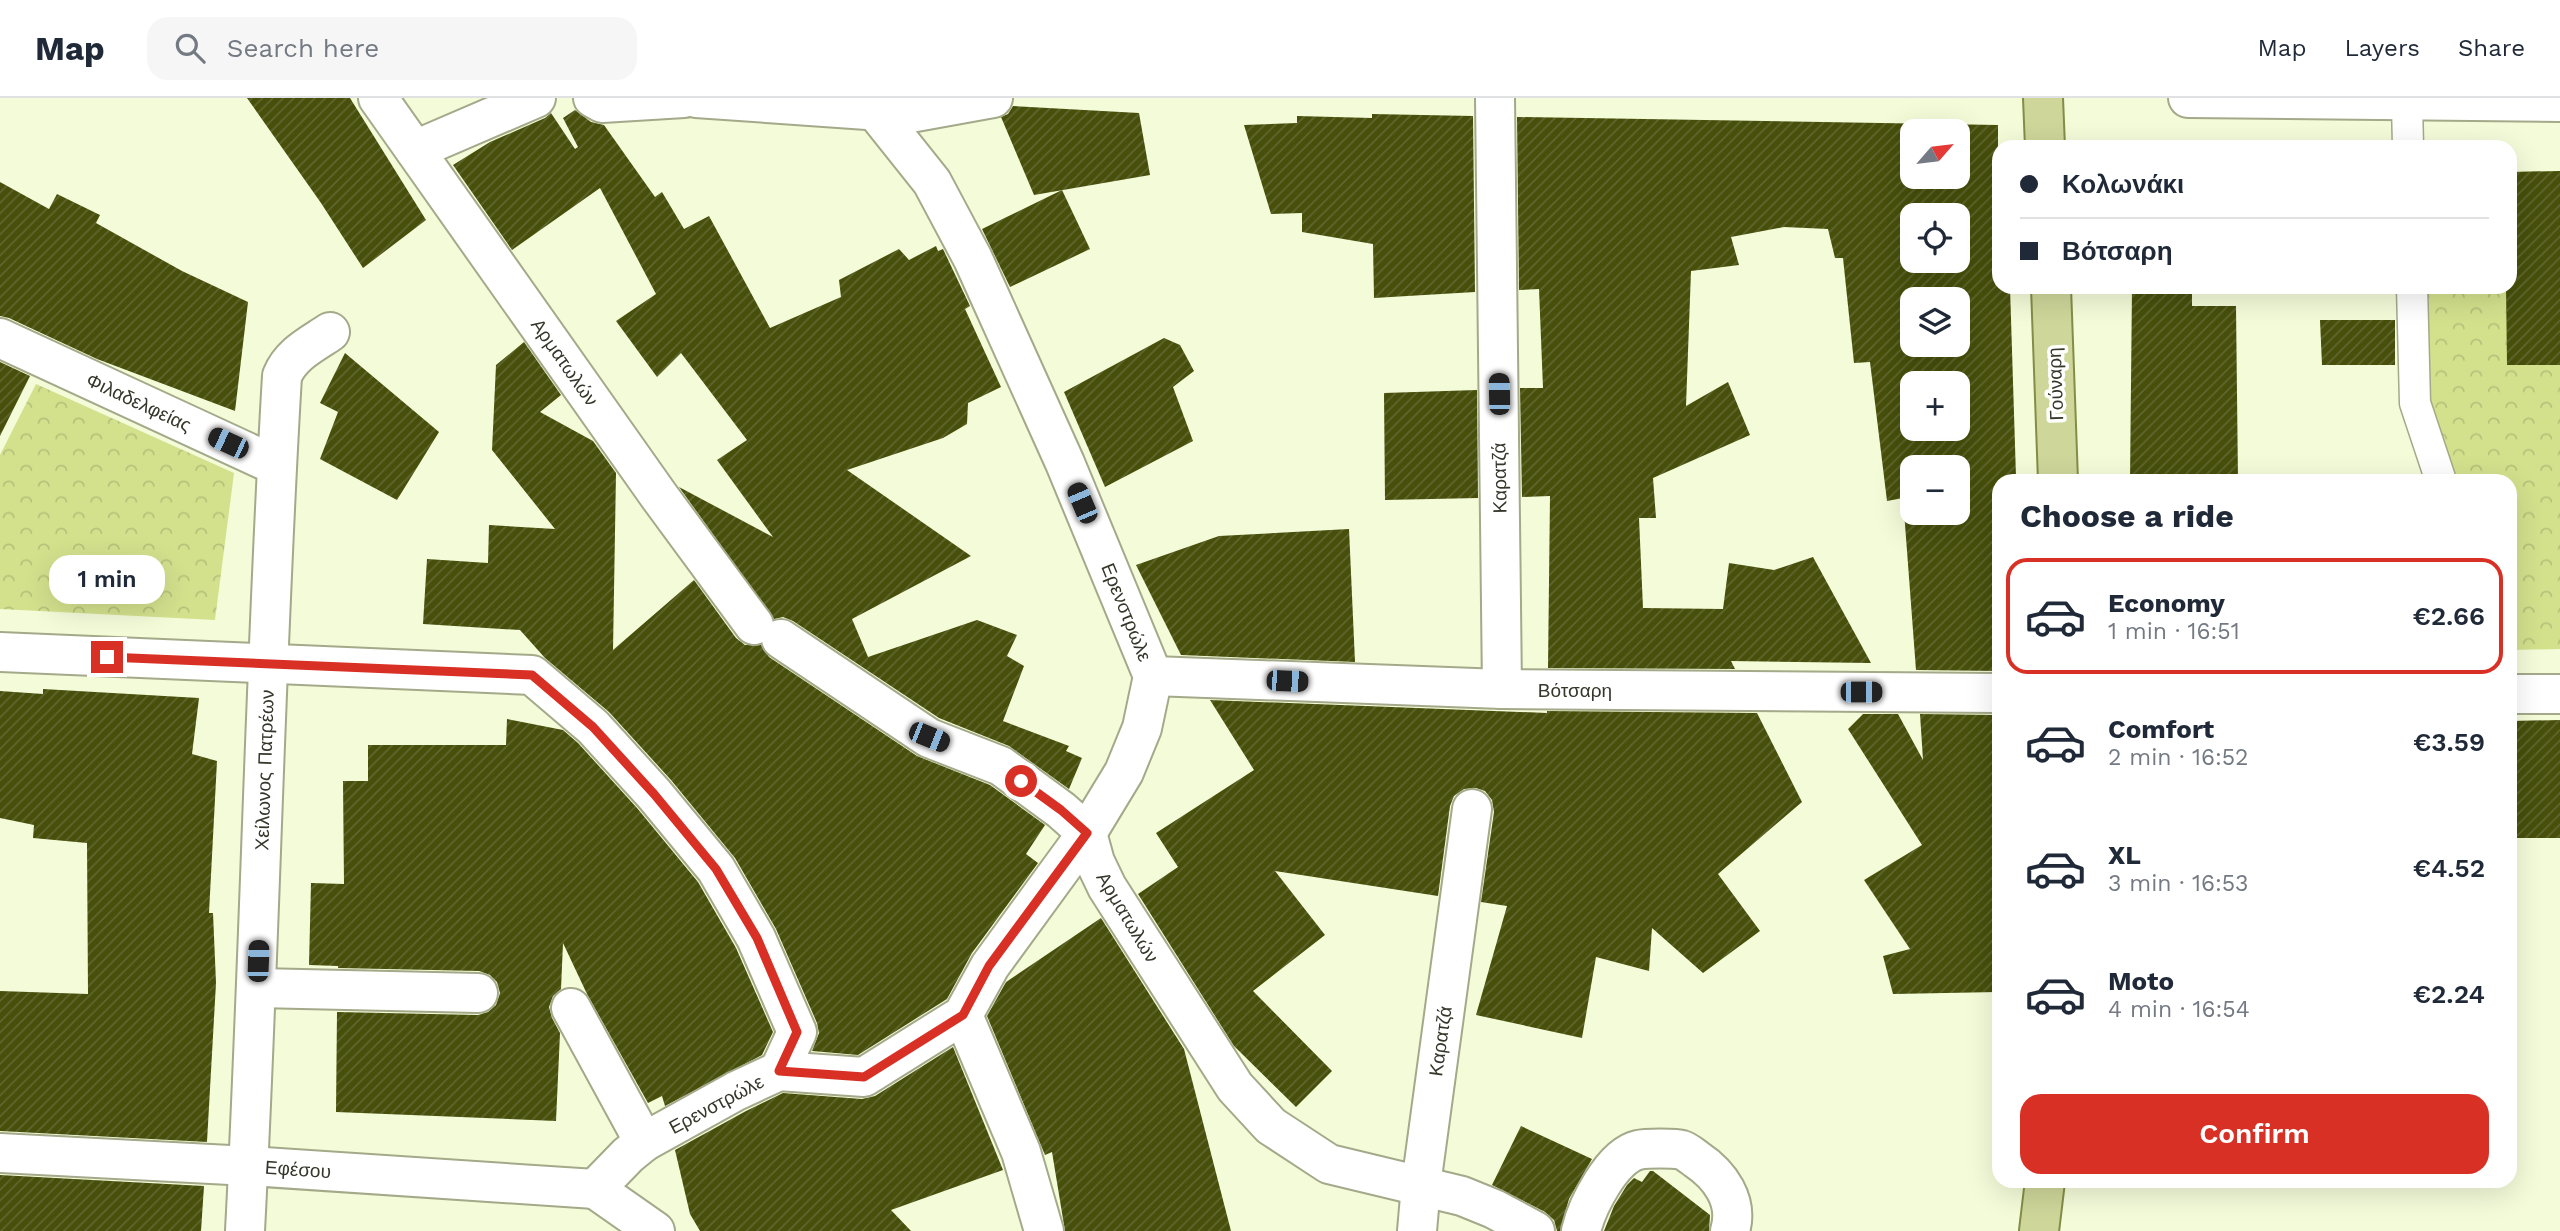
<!DOCTYPE html>
<meta charset="utf-8">
<style>
:root{--surface:#fff;--page:#f6f6f7;--text:#1f2937;--muted:#747a83;--line:#e0e1e3;--accent:#d93025}
body{margin:0;font-family:"Work Sans",sans-serif;background:var(--page);color:var(--text);height:100vh;display:flex;flex-direction:column;font-size:26px;white-space:nowrap}
*{box-sizing:border-box;margin:0}
p{font-size:23px;color:var(--muted)}
.icon{flex:none;width:38px;height:38px;fill:none;stroke:currentColor;stroke-width:2;stroke-linecap:round;stroke-linejoin:round}
.map{position:relative;flex:1;overflow:hidden}
.details{position:absolute;left:1992px;top:376px;width:525px;height:714px;display:flex;flex-direction:column;background:var(--surface);border-radius:21px;box-shadow:0 7px 28px #0002}
.details>*{flex:none}
.hud{position:absolute;left:1992px;top:42px;width:525px;height:154px;border-radius:21px;box-shadow:0 7px 28px #0002;display:grid;align-content:center;height:154px;padding:0 28px;background:var(--surface)}
.needle{width:46px;rotate:62deg}
.buttons{position:absolute;left:1900px;top:21px;display:grid;gap:14px}
.buttons a{display:grid;place-items:center;width:70px;height:70px;border-radius:14px;background:var(--surface);box-shadow:0 7px 28px #0002;font-size:35px}
.end{position:absolute;width:32px;height:32px;margin:-16px;border:9px solid #d93025;background:#fff;box-shadow:0 0 0 4px #fff}
.from{border-radius:50%}
.bubble{position:absolute;height:49px;border-radius:21px;background:var(--surface);box-shadow:0 7px 28px #0002;font-size:23px;font-weight:600;line-height:49px;text-align:center}
.car{position:absolute;width:21px;height:42px;margin:-21px -10px;border-radius:9px;box-shadow:0 0 5px 2px #0007;background:linear-gradient(#222 24%,#8ab4d8 0 40%,#222 0 76%,#8ab4d8 0 86%,#222 0)}
.hud b{display:flex;align-items:center;gap:24px;height:66px;font-size:26px}
.hud b+b{border-top:2px solid var(--line)}
.hud i{width:18px;height:18px;background:var(--text)}
ul{padding:0;list-style:none}
li{display:flex;align-items:center;gap:21px;height:116px;margin:0 14px 10px;padding:0 14px;border:4px solid transparent;border-radius:21px}
li div{flex:1}
li b{display:block;font-size:26px}
li em{font-style:normal;font-weight:600}
li.current{border-color:var(--accent)}
li>.icon{width:63px;height:63px;stroke-width:1.5}
h2{padding:0 28px;font-size:32px;line-height:84px}
.button{display:flex;gap:14px;margin-top:auto;padding:14px 28px}
.button a{flex:1;height:80px;border-radius:21px;background:var(--accent);color:#fff;font-size:28px;font-weight:600;line-height:80px;text-align:center}
header{display:flex;align-items:center;gap:42px;box-sizing:border-box;height:98px;padding:0 35px;background:var(--surface);border-bottom:2px solid var(--line)}
header strong{font-size:33px}
nav{display:flex;gap:38px;margin-inline-start:auto;font-size:24px}
.search{width:490px;height:63px;background:var(--page);display:flex;align-items:center;gap:18px;box-sizing:border-box;padding:0 24px;border-radius:21px;color:var(--muted);font-size:26px}
.map>svg:first-child{display:block}
.forest{fill:url(#forest-crowns)}
.building{fill:url(#building-hatch);fill-rule:evenodd}
.lines{fill:none;stroke-linecap:round;stroke-linejoin:round}
.service-casing{stroke:#a3a989;stroke-width:33}
.minor-casing{stroke:#a3a989;stroke-width:42}
.tertiary-casing{stroke:#a3a989;stroke-width:42}
.primary-casing{stroke:#838d47;stroke-width:42}
.service{stroke:#fff;stroke-width:30}
.minor{stroke:#fff;stroke-width:38}
.tertiary{stroke:#fff;stroke-width:38}
.primary{stroke:#ced69a;stroke-width:38}
.route{stroke:#d93025;stroke-width:9}
.labels{text-anchor:middle;stroke-width:7;stroke-linejoin:round;paint-order:stroke}
.street-label{font-size:19px;fill:#35372a;stroke:#fff}
</style>
<header>
<strong>Map</strong>
<div class="search"><svg class="icon" aria-label="search" viewBox="0 0 24 24"><circle cx="10" cy="10" r="6"/><path d="M15 15l6 6"/></svg>Search here</div>
<nav><a>Map</a><a>Layers</a><a>Share</a></nav>
</header>
<div class="map">
<svg width="2560" height="1133" viewBox="0 0 2560 1133">
<defs>
<pattern id="forest-crowns" width="20" height="18" patternUnits="userSpaceOnUse" patternTransform="scale(1.75)"><rect width="20" height="18" fill="#d3e18d"/><path d="M2 6a3 3 0 1 1 6 0M12 15a3 3 0 1 1 6 0" fill="none" stroke="#b6c27a"/></pattern>
<pattern id="building-hatch" width="6" height="6" patternUnits="userSpaceOnUse" patternTransform="scale(1.75)"><rect width="6" height="6" fill="#474f0b"/><path d="M-1 1l2-2M0 6l6-6M5 7l2-2" fill="none" stroke="#60662f"/></pattern>
</defs>
<rect width="100%" height="100%" fill="#f4fbd9"/>
<g class="forest">
<polygon points="2560,73 2560,551 2510,552 2510,383 2458,383 2423,295 2422,189 2510,189 2510,74"/>
<polygon points="36,286 234,375 215,522 0,511 0,357"/>
</g>
<g class="building">
<polygon points="247,0 350,0 426,122 363,170 321,105"/>
<polygon points="1013,8 1139,15 1150,77 1034,97 1001,19 1008,16"/>
<polygon points="575,12 591,24 604,27 655,99 662,94 684,131 709,118 770,230 841,199 839,182 899,151 909,162 936,148 938,153 943,151 970,208 965,211 1001,289 968,305 967,326 943,340 847,372 971,458 852,521 868,559 977,522 1017,537 1007,558 1024,568 1003,623 1069,648 1066,653 1082,660 1069,691 1009,648 939,620 793,523 783,519 774,521 679,389 773,439 717,362 747,342 681,255 657,279 616,223 656,196 600,90 512,152 453,67 490,44 545,20 551,15 575,51 578,49 563,20"/>
<polygon points="1372,16 1473,18 1475,194 1374,200 1373,146 1302,134 1302,115 1271,116 1244,27 1297,25 1297,18 1372,20"/>
<path d="M 1517,19 L 1998,27 L 1998,189 L 2010,189 L 2016,379 L 1998,382 L 1998,573 L 1916,572 L 1903,400 L 1887,403 L 1870,264 L 1854,265 L 1843,160 L 1835,160 L 1828,131 L 1784,129 L 1731,139 L 1739,167 L 1691,173 L 1686,308 L 1728,284 L 1750,337 L 1653,380 L 1656,420 L 1639,420 L 1643,510 L 1723,511 L 1729,465 L 1774,472 L 1813,459 L 1871,565 L 1731,563 L 1735,571 L 1548,570 L 1550,398 L 1522,399 L 1520,290 L 1543,290 L 1539,191 L 1519,192 ZM 1913,33 L 1958,33 L 1958,79 L 1913,79 ZM 1913,117 L 1958,117 L 1958,163 L 1913,163 ZM 1913,201 L 1958,201 L 1958,247 L 1913,247 ZM 1913,285 L 1958,285 L 1958,331 L 1913,331 ZM 1913,369 L 1958,369 L 1958,415 L 1913,415 Z"/>
<polygon points="2560,73 2560,267 2507,267 2506,189 2510,189 2510,74"/>
<polygon points="0,84 49,111 57,96 100,117 96,125 182,173 248,204 235,313 97,261 9,220 0,218"/>
<polygon points="1062,92 1090,151 1010,189 982,131"/>
<polygon points="2132,189 2192,189 2192,208 2236,208 2238,383 2130,383"/>
<polygon points="2320,222 2395,222 2395,267 2322,267"/>
<polygon points="1164,240 1180,247 1194,273 1173,289 1193,343 1105,389 1064,294"/>
<polygon points="524,244 561,297 540,314 593,343 616,375 613,552 694,482 736,540 745,547 761,547 769,559 917,658 990,687 1045,727 1026,756 1038,765 972,855 947,901 858,957 812,953 819,935 817,925 776,831 735,760 671,682 609,614 545,560 520,532 423,526 427,461 488,465 489,427 555,431 492,352 496,267"/>
<polygon points="345,255 439,334 397,402 320,361 338,314 320,305"/>
<polygon points="0,264 30,278 0,338"/>
<polygon points="1477,292 1478,400 1385,402 1384,295"/>
<polygon points="1349,431 1355,564 1181,557 1136,467 1219,438"/>
<polygon points="43,591 199,600 192,656 217,663 209,815 213,815 216,885 207,1044 0,1033 0,893 88,896 87,745 33,740 34,727 0,720 0,593 43,596"/>
<polygon points="1210,602 1547,615 1547,613 1757,615 1802,704 1718,776 1760,833 1703,875 1652,830 1649,873 1596,859 1582,940 1476,917 1507,808 1481,804 1494,714 1492,702 1485,693 1476,690 1464,691 1454,698 1450,708 1438,798 1275,773 1325,837 1253,893 1332,973 1296,1009 1234,948 1138,796 1178,769 1156,735 1254,672"/>
<polygon points="1863,616 1898,616 1923,662 1920,616 1998,617 1998,894 1893,896 1883,858 1910,851 1864,782 1922,747 1848,631"/>
<polygon points="507,621 563,632 578,645 637,710 698,784 736,850 773,934 762,957 665,1008 662,998 648,1005 587,896 563,845 561,891 553,898 549,909 552,920 560,935 556,1023 336,1014 337,914 478,917 488,914 496,907 500,895 497,884 490,877 479,873 338,870 338,868 309,867 311,785 344,786 343,683 368,683 368,647 506,647"/>
<polygon points="2560,622 2560,740 2510,740 2510,623"/>
<polygon points="1101,820 1184,951 1231,1133 1065,1133 1052,1054 1045,1057 987,918 1006,884"/>
<polygon points="953,949 1003,1072 891,1112 911,1133 700,1133 690,1116 675,1052 746,1013 783,995 862,1001 875,998"/>
<polygon points="1521,1028 1592,1061 1569,1101 1560,1133 1557,1133 1554,1122 1545,1114 1492,1087"/>
<polygon points="1650,1073 1653,1073 1710,1117 1709,1133 1604,1133 1614,1108 1627,1087 1634,1080 1642,1084"/>
<polygon points="0,1077 204,1088 201,1133 0,1133"/>
</g>
<g class="lines">
<defs>
<g id="service">
<polyline points="2407,4 2408,49"/>
<polyline points="2412,189 2415,305 2441,383"/>
</g>
<g id="minor">
<polyline points="378,0 659,398 754,527"/>
<polyline points="593,0 602,5 684,0"/>
<polyline points="696,0 910,15 993,0"/>
<polyline points="2188,0 2560,4"/>
<polyline points="415,52 536,0"/>
<polyline points="0,240 277,368"/>
<polyline points="781,541 929,640 1001,668 1061,712 1087,735 1095,764 1107,789 1235,989 1271,1028 1329,1066 1462,1098 1494,1111 1535,1133"/>
<polyline points="0,554 532,577 593,629 654,696 716,771 756,840 797,934 779,973"/>
<polyline points="1153,578 1502,591 1998,595"/>
<polyline points="2510,596 2560,596"/>
<polyline points="258,890 478,895"/>
<polyline points="571,910 644,1044"/>
<polyline points="963,917 1021,1054 1044,1133"/>
<polyline points="0,1055 249,1068 595,1091"/>
<path d="M 245,1133 C 260,848 265,563 282,278 C 291,256 311,247 330,234"/>
<polyline points="655,1133 595,1091 628,1057 644,1044 736,993 779,973 864,979 963,917 990,868 1087,735 1124,674 1142,630 1153,578 1065,365 973,161 932,84 865,0"/>
<polyline points="1417,1133 1421,1087 1472,711"/>
<path d="M 1581,1133 C 1587,1108 1612,1058 1638,1052 C 1646,1050 1675,1050 1682,1052 C 1686,1053 1692,1058 1696,1061 C 1720,1077 1739,1103 1730,1133"/>
</g>
<polyline id="tertiary" points="1495,0 1502,591"/>
<g id="primary">
<polyline points="2043,0 2045,49"/>
<polyline points="2051,189 2058,383"/>
<polyline points="2039,1133 2045,1083"/>
</g>
</defs>
<use href="#service" class="service-casing"/>
<use href="#minor" class="minor-casing"/>
<use href="#tertiary" class="tertiary-casing"/>
<use href="#primary" class="primary-casing"/>
<use href="#service" class="service"/>
<use href="#minor" class="minor"/>
<use href="#tertiary" class="tertiary"/>
<use href="#primary" class="primary"/>
</g>
<g class="lines">
<polyline class="route" points="107,559 532,577 593,629 654,696 716,771 757,840 797,934 779,973 864,979 963,917 989,868 1087,735 1061,712 1021,683"/>
</g>
<g class="labels">
<g class="street-label">
<text transform="translate(565 264) rotate(55)" y="7">Αρματωλών</text>
<text transform="translate(2055 286) rotate(-92)" y="7">Γούναρη</text>
<text transform="translate(139 304) rotate(25)" y="7">Φιλαδελφείας</text>
<text transform="translate(1499 380) rotate(-91)" y="7">Καρατζά</text>
<text transform="translate(1127 514) rotate(68)" y="7">Ερενστρώλε</text>
<text x="1575" y="599">Βότσαρη</text>
<text transform="translate(264 672) rotate(-88)" y="7">Χείλωνος Πατρέων</text>
<text transform="translate(1128 819) rotate(59)" y="7">Αρματωλών</text>
<text transform="translate(1440 943) rotate(-82)" y="7">Καρατζά</text>
<text transform="translate(716 1006) rotate(-28)" y="7">Ερενστρώλε</text>
<text transform="translate(298 1071) rotate(4)" y="7">Εφέσου</text>
</g>
</g>
</svg>
<div class="buttons">
<a><svg class="needle" viewBox="-14 -14 28 28"><path d="M0-13l5 13h-10z" fill="#e53935"/><path d="M0 13l5-13h-10z" fill="#747a83"/></svg></a>
<a><svg class="icon" aria-label="locate" viewBox="0 0 24 24"><circle cx="12" cy="12" r="6"/><path d="M12 2v4M12 18v4M2 12h4M18 12h4"/></svg></a>
<a><svg class="icon" aria-label="layers" viewBox="0 0 24 24"><path d="M12 4l9 5-9 5-9-5zM3 14l9 5 9-5"/></svg></a>
<a>+</a>
<a>−</a>
</div>
<i class="end from" style="left:1021px;top:683px"></i>
<i class="end" style="left:107px;top:559px"></i>
<div class="bubble" style="left:49px;top:457px;width:116px">1 min</div>
<i class="car" style="left:1499px;top:296px;rotate:359deg"></i>
<i class="car" style="left:228px;top:345px;rotate:295deg"></i>
<i class="car" style="left:1082px;top:405px;rotate:337deg"></i>
<i class="car" style="left:1287px;top:583px;rotate:92deg"></i>
<i class="car" style="left:1861px;top:594px;rotate:90deg"></i>
<i class="car" style="left:929px;top:639px;rotate:112deg"></i>
<i class="car" style="left:258px;top:863px;rotate:2deg"></i>
<div class="hud">
<b><i class="from"></i>Κολωνάκι</b>
<b><i></i>Βότσαρη</b>
</div>
<section class="details">
<h2>Choose a ride</h2>
<ul>
<li class="current"><svg class="icon" aria-label="car" viewBox="0 0 24 24"><path d="M5 17H2v-5l4-1 3-4h7l3 4 3 1v5h-3M9 17h6M6 11h13"/><circle cx="7" cy="17" r="2"/><circle cx="17" cy="17" r="2"/></svg><div><b>Economy</b><p>1 min · 16:51</p></div><em>€2.66</em></li>
<li><svg class="icon" aria-label="car" viewBox="0 0 24 24"><path d="M5 17H2v-5l4-1 3-4h7l3 4 3 1v5h-3M9 17h6M6 11h13"/><circle cx="7" cy="17" r="2"/><circle cx="17" cy="17" r="2"/></svg><div><b>Comfort</b><p>2 min · 16:52</p></div><em>€3.59</em></li>
<li><svg class="icon" aria-label="car" viewBox="0 0 24 24"><path d="M5 17H2v-5l4-1 3-4h7l3 4 3 1v5h-3M9 17h6M6 11h13"/><circle cx="7" cy="17" r="2"/><circle cx="17" cy="17" r="2"/></svg><div><b>XL</b><p>3 min · 16:53</p></div><em>€4.52</em></li>
<li><svg class="icon" aria-label="car" viewBox="0 0 24 24"><path d="M5 17H2v-5l4-1 3-4h7l3 4 3 1v5h-3M9 17h6M6 11h13"/><circle cx="7" cy="17" r="2"/><circle cx="17" cy="17" r="2"/></svg><div><b>Moto</b><p>4 min · 16:54</p></div><em>€2.24</em></li>
</ul>
<div class="button"><a>Confirm</a></div>
</section>
</div>
